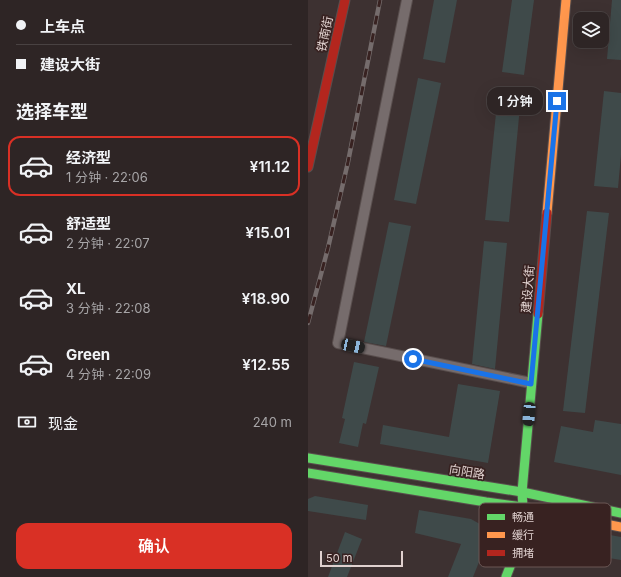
<!DOCTYPE html>
<html lang="zh">
<meta charset="utf-8">
<style>
:root{--surface:#2e2525;--page:#3a3132;--text:#f1f3f6;--muted:#a7a5a7;--line:#494242;--accent:#d93025}
body{margin:0;font-family:Inter,"Noto Sans SC",sans-serif;background:var(--page);color:var(--text);height:100vh;display:flex;flex-direction:column;font-size:15px;white-space:nowrap}
*{box-sizing:border-box;margin:0}
p{font-size:13px;color:var(--muted)}
.icon{flex:none;width:22px;height:22px;fill:none;stroke:currentColor;stroke-width:2;stroke-linecap:round;stroke-linejoin:round}
.map{position:relative;flex:1;overflow:hidden}
.sheet{display:flex;flex-direction:column;background:var(--surface);width:308px}
.sheet>*{flex:none}
.top-card{display:grid;align-content:center;height:88px;padding:0 16px;background:var(--surface)}
.buttons{position:absolute;left:265px;top:12px;display:grid;gap:8px}
.buttons a{display:grid;place-items:center;width:36px;height:36px;border-radius:8px;background:var(--surface);box-shadow:0 4px 16px #0002,0 0 0 1px var(--line);font-size:20px}
.scale{position:absolute;left:12px;bottom:10px;width:83px;box-sizing:border-box;padding-left:4px;border:2px solid #e0d1cf;border-top:0;font-size:11px;line-height:14px;white-space:nowrap;color:#e0d1cf;-webkit-text-stroke:3px #382221;paint-order:stroke}
.end{position:absolute;width:18px;height:18px;margin:-9px;border:5px solid #1a73e8;background:#fff;box-shadow:0 0 0 2px #fff}
.from{border-radius:50%}
.bubble{position:absolute;height:28px;border-radius:12px;background:var(--surface);box-shadow:0 4px 16px #0002,0 0 0 1px var(--line);font-size:13px;font-weight:600;line-height:28px;text-align:center}
.car{position:absolute;width:12px;height:24px;margin:-12px -6px;border-radius:5px;box-shadow:0 0 3px 1px #0007;background:linear-gradient(#222 24%,#8ab4d8 0 40%,#222 0 76%,#8ab4d8 0 86%,#222 0)}
.top-card b{display:flex;align-items:center;gap:14px;height:38px;font-size:15px}
.top-card b+b{border-top:1px solid var(--line)}
.top-card i{width:10px;height:10px;background:var(--text)}
ul{padding:0;list-style:none}
li{display:flex;align-items:center;gap:12px;height:60px;margin:0 8px 6px;padding:0 8px;border:2px solid transparent;border-radius:12px}
li div{flex:1}
li b{display:block;font-size:15px}
li em{font-style:normal;font-weight:600}
li.on{border-color:var(--accent)}
li>.icon{width:36px;height:36px;stroke-width:1.5}
h2{padding:0 16px;font-size:18px;line-height:48px}
.pay{display:flex;align-items:center;gap:10px;height:44px;padding:0 16px;font-size:15px}
.pay p{margin-inline-start:auto}
.button{display:flex;gap:8px;margin-top:auto;padding:8px 16px}
.button a{flex:1;height:46px;border-radius:12px;background:var(--accent);color:#fff;font-size:16px;font-weight:600;line-height:46px;text-align:center}
main{display:flex;flex:1;min-height:0}
.map>svg:first-child{display:block}
.building{fill:#3f4a4a}
.lines{fill:none;stroke-linecap:round;stroke-linejoin:round}
.street-casing{stroke:#594e4d;stroke-width:12}
.fast-casing{stroke:#594e4d;stroke-width:11}
.slow-casing{stroke:#594e4d;stroke-width:11}
.jam-casing{stroke:#594e4d;stroke-width:11}
.street{stroke:#766c6c;stroke-width:10}
.fast{stroke:#63d668;stroke-width:9}
.slow{stroke:#ff974d;stroke-width:9}
.jam{stroke:#b3261e;stroke-width:9}
.rail-casing{stroke:#756c6c;stroke-width:4.5}
.rail{stroke:#382221;stroke-width:3;stroke-dasharray:9;stroke-linecap:butt}
.route{stroke:#1a73e8;stroke-width:5}
.labels{text-anchor:middle;stroke-width:3.5;stroke-linejoin:round;paint-order:stroke}
.street-label{font-size:12px;fill:#e0d1cf;stroke:#382221}
.key{fill:#382221;stroke:#6a5755;stroke-width:1}
.key-label{font-size:11px;fill:#e0d1cf}
</style>
<main>
<section class="sheet">
<div class="top-card">
<b><i class="from"></i>上车点</b>
<b><i></i>建设大街</b>
</div>
<h2>选择车型</h2>
<ul>
<li class="on"><svg class="icon" aria-label="car" viewBox="0 0 24 24"><path d="M5 17H2v-5l4-1 3-4h7l3 4 3 1v5h-3M9 17h6M6 11h13"/><circle cx="7" cy="17" r="2"/><circle cx="17" cy="17" r="2"/></svg><div><b>经济型</b><p>1 分钟 · 22:06</p></div><em>¥11.12</em></li>
<li><svg class="icon" aria-label="car" viewBox="0 0 24 24"><path d="M5 17H2v-5l4-1 3-4h7l3 4 3 1v5h-3M9 17h6M6 11h13"/><circle cx="7" cy="17" r="2"/><circle cx="17" cy="17" r="2"/></svg><div><b>舒适型</b><p>2 分钟 · 22:07</p></div><em>¥15.01</em></li>
<li><svg class="icon" aria-label="car" viewBox="0 0 24 24"><path d="M5 17H2v-5l4-1 3-4h7l3 4 3 1v5h-3M9 17h6M6 11h13"/><circle cx="7" cy="17" r="2"/><circle cx="17" cy="17" r="2"/></svg><div><b>XL</b><p>3 分钟 · 22:08</p></div><em>¥18.90</em></li>
<li><svg class="icon" aria-label="car" viewBox="0 0 24 24"><path d="M5 17H2v-5l4-1 3-4h7l3 4 3 1v5h-3M9 17h6M6 11h13"/><circle cx="7" cy="17" r="2"/><circle cx="17" cy="17" r="2"/></svg><div><b>Green</b><p>4 分钟 · 22:09</p></div><em>¥12.55</em></li>
</ul>
<div class="pay"><svg class="icon" aria-label="cash" viewBox="0 0 24 24"><path d="M3 7h18v10H3z"/><circle cx="12" cy="12" r="2"/></svg>现金<p>240 m</p></div>
<div class="button"><a>确认</a></div>
</section>
<div class="map">
<svg width="313" height="577" viewBox="0 0 313 577">
<rect width="100%" height="100%" fill="#3d3131"/>
<g class="building">
<polygon points="126,0 149,0 137,63 115,59"/>
<polygon points="204,0 226,0 216,75 194,72"/>
<polygon points="304,0 313,0 313,60 299,59"/>
<polygon points="110,78 133,83 108,204 86,200"/>
<polygon points="296,91 313,93 313,155 310,188 286,186"/>
<polygon points="190,94 213,96 201,222 177,220"/>
<polygon points="279,211 301,213 277,413 255,411"/>
<polygon points="81,222 103,226 78,346 56,342"/>
<polygon points="176,241 199,243 187,369 164,364"/>
<polygon points="46,362 71,367 58,424 55,423 50,447 31,443 37,419 34,418"/>
<polygon points="150,384 192,391 180,463 72,444 75,425 141,437"/>
<polygon points="287,420 313,424 313,475 246,462 253,426 285,432"/>
<polygon points="7,496 60,505 58,520 0,511 0,499"/>
<polygon points="111,510 163,519 177,527 183,532 165,577 140,577 153,544 107,533"/>
<polygon points="269,529 313,537 313,560 282,555 282,553 265,550"/>
<polygon points="37,532 54,539 39,577 20,577"/>
</g>
<g class="lines">
<defs>
<polyline id="street" points="99,0 30,343 223,383"/>
<g id="fast">
<polyline points="0,458 214,492 313,513"/>
<polyline points="0,473 178,502 215,507 248,514"/>
<polyline points="198,577 212,541 215,507 214,492 230,314"/>
</g>
<g id="slow">
<polyline points="239,213 258,0"/>
<polyline points="248,514 313,527"/>
</g>
<g id="jam">
<polyline points="0,167 37,0"/>
<polyline points="230,314 239,213"/>
</g>
</defs>
<use href="#street" class="street-casing"/>
<use href="#fast" class="fast-casing"/>
<use href="#slow" class="slow-casing"/>
<use href="#jam" class="jam-casing"/>
<use href="#street" class="street"/>
<use href="#fast" class="fast"/>
<use href="#slow" class="slow"/>
<use href="#jam" class="jam"/>
<defs>
<polyline id="rail" points="0,323 20,248 40,162 72,0"/>
</defs>
<use href="#rail" class="rail-casing"/>
<use href="#rail" class="rail"/>
</g>
<g class="lines">
<polyline class="route" points="105,359 223,384 249,101"/>
</g>
<g class="labels">
<g class="street-label">
<text transform="translate(17 34) rotate(-78)" y="4">铁南街</text>
<text transform="translate(220 289) rotate(-85)" y="4">建设大街</text>
<text transform="translate(159 472) rotate(9)" y="4">向阳路</text>
</g>
</g>
<rect x="171" y="503" width="132" height="64" rx="6" class="key"/>
<rect x="179" y="514" width="18" height="6" fill="#63d668"/>
<rect x="179" y="532" width="18" height="6" fill="#ff974d"/>
<rect x="179" y="550" width="18" height="6" fill="#b3261e"/>
<g class="key-label">
<text x="204" y="521">畅通</text>
<text x="204" y="539">缓行</text>
<text x="204" y="557">拥堵</text>
</g>
</svg>
<div class="buttons">
<a><svg class="icon" aria-label="layers" viewBox="0 0 24 24"><path d="M12 4l9 5-9 5-9-5zM3 14l9 5 9-5"/></svg></a>
</div>
<div class="scale">50 m</div>
<i class="end from" style="left:105px;top:359px"></i>
<i class="end" style="left:249px;top:101px"></i>
<div class="bubble" style="left:179px;top:87px;width:56px">1 分钟</div>
<i class="car" style="left:45px;top:346px;rotate:102deg"></i>
<i class="car" style="left:221px;top:414px;rotate:185deg"></i>
</div>
</main>
